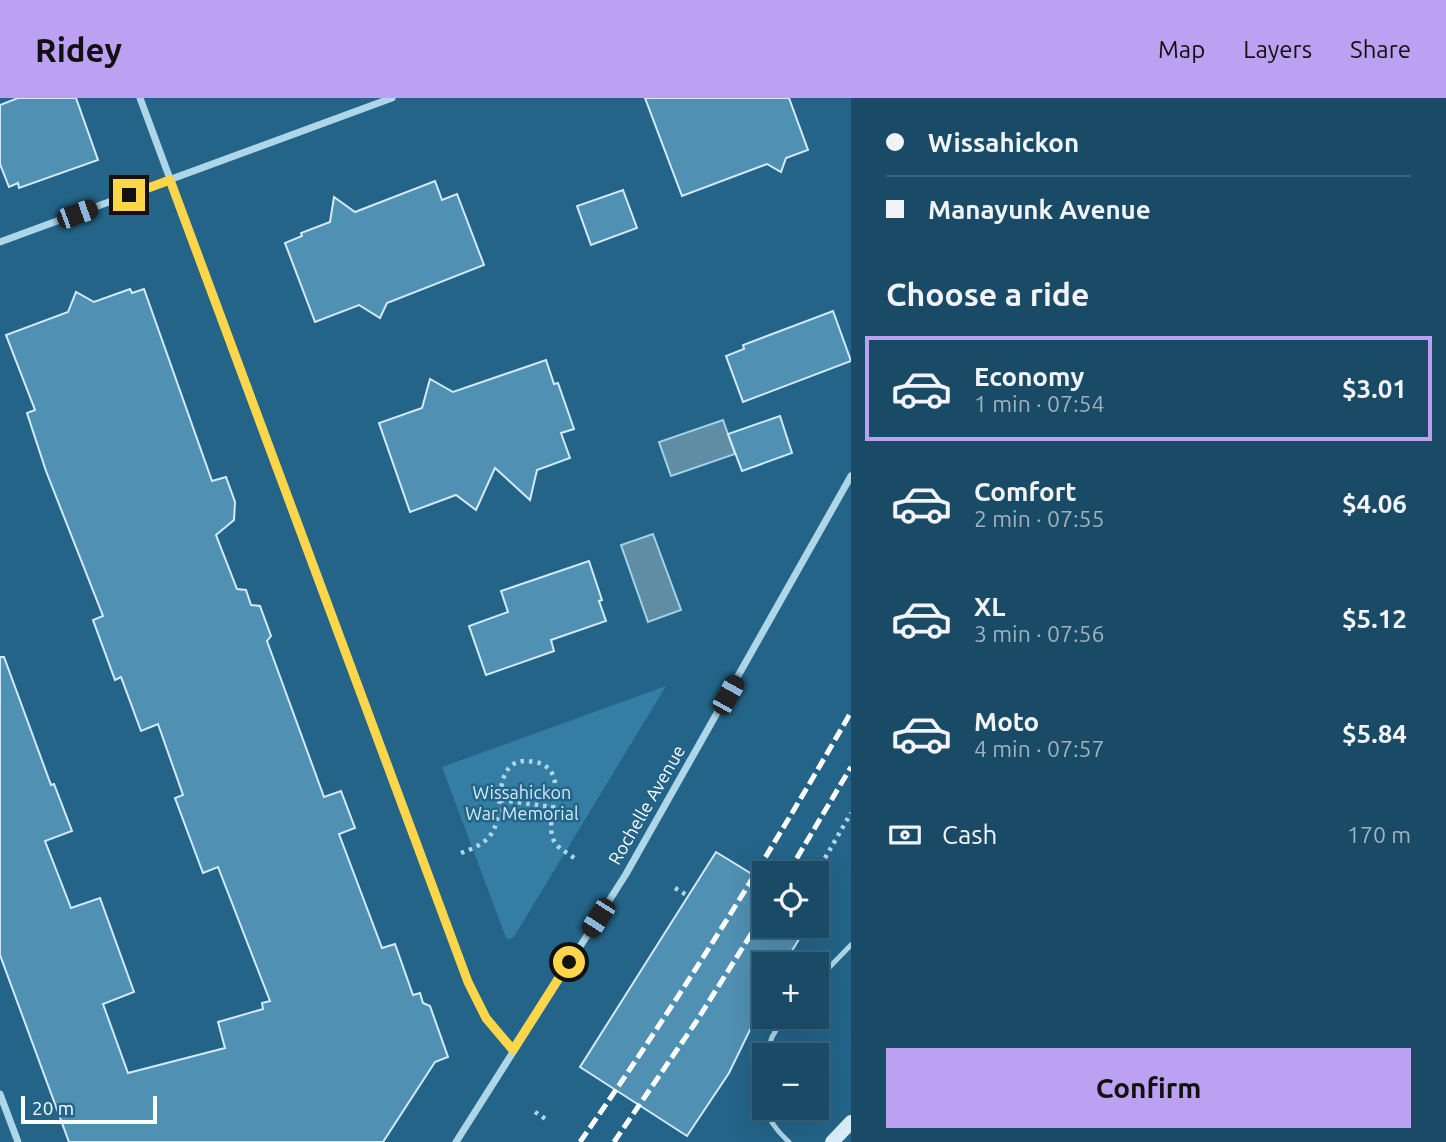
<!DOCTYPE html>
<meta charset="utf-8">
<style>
:root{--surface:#1a4b66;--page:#27556f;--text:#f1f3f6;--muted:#9fb3bf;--line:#38637a;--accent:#bca0f2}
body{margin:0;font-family:Ubuntu,sans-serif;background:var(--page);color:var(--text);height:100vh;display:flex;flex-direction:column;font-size:26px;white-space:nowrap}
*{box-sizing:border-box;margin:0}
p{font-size:23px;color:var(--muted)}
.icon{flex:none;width:38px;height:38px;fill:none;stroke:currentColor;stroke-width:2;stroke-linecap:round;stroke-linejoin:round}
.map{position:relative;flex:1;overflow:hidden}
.details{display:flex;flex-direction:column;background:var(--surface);width:595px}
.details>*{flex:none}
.guide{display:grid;align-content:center;height:154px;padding:0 35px;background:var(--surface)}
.buttons{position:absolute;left:752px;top:763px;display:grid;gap:14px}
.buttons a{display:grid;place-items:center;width:77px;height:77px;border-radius:0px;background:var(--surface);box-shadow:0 7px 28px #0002,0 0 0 2px var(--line);font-size:35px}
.scale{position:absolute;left:21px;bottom:18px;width:136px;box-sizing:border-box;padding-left:7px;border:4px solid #fff;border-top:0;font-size:19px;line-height:24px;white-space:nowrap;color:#fff;-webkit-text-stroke:5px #236488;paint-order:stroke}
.end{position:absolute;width:32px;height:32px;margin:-16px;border:9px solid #ffd54a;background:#111;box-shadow:0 0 0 4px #111}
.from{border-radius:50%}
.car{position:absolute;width:21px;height:42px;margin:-21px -10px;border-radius:9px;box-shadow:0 0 5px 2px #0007;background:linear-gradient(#222 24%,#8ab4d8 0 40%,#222 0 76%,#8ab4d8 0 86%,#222 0)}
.guide b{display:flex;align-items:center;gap:24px;height:66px;font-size:26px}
.guide b+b{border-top:2px solid var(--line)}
.guide i{width:18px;height:18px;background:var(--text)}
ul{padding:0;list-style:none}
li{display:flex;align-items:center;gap:21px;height:105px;margin:0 14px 10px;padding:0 21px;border:4px solid transparent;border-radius:0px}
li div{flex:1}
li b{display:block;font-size:26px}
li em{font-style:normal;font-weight:700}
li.on{border-color:var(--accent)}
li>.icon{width:63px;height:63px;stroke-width:1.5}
h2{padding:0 35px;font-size:32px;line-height:84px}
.pay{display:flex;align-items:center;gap:18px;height:77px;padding:0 35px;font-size:26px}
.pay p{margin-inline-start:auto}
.primary-button{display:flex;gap:14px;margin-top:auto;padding:14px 35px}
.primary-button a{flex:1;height:80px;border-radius:0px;background:var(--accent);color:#111;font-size:28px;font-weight:700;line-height:80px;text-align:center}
header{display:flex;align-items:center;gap:42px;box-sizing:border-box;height:98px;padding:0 35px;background:var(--accent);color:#111}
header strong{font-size:33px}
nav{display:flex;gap:38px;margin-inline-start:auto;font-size:24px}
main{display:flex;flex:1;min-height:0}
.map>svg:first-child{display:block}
.green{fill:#347ea3}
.water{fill:#608ca4;stroke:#a2d3ea;stroke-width:2}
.building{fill:#5090b2;stroke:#d3ebf7;stroke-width:2}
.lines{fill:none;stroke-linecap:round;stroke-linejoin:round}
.path{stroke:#aed6e9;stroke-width:4.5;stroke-dasharray:3.5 5;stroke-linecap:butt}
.lane{stroke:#aed6e9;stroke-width:5}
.street{stroke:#aed6e9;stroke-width:7}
.secondary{stroke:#d9edf8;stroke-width:14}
.rail{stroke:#fff;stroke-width:5;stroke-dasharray:12 5;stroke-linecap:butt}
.route{stroke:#ffd54a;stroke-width:9}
.labels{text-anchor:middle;stroke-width:5;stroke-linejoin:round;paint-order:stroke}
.park-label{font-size:18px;fill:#d3ebf7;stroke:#236488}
.street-label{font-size:18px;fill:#fff;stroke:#236488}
</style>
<header>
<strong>Ridey</strong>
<nav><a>Map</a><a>Layers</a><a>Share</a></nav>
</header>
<main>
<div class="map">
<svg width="851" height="1044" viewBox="0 0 851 1044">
<rect width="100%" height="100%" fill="#236488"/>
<polygon class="green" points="666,588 515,837 511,841 506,840 442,669"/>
<g class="water">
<polygon points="723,322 735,356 671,378 659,344"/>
<polygon points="653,436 681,512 648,524 621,447"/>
</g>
<g class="building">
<polygon points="18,0 76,0 98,62 19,90 18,85 9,89 0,66 0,7"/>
<polygon points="645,0 789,0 808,52 786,60 781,74 767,66 682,98"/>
<polygon points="435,83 442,102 457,96 484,167 387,205 380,220 359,207 315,224 285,145 302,138 301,135 330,124 334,99 355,114"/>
<polygon points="623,92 637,130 591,147 577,108"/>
<polygon points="130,191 132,195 144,191 212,383 226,379 235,404 234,422 216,437 237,491 246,492 251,507 260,508 271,538 267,543 324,699 341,693 355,730 339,736 382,850 395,846 413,897 420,895 423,905 430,908 448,959 435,964 383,1044 69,1044 0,857 0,559 4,559 51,687 54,686 72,733 45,743 59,779 71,810 100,800 134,894 103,906 128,975 225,950 218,924 263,911 262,905 270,903 218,769 203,775 175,700 183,697 158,626 141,633 121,579 115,582 93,522 103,518 46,373 27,315 35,312 6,237 68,214 76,194 94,204"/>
<polygon points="833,213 851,263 743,304 726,258 744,251 743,247"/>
<polygon points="546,262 554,286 558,285 574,331 561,335 570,360 537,372 530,402 495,370 476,412 456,397 410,414 379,325 422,310 430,281 453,294"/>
<polygon points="780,318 792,355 742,373 728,336"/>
<polygon points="589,463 602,502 599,503 606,523 551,542 554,553 486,577 469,528 508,514 501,493"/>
<polygon points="716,754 765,784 765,828 807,828 784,866 765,866 765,901 729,975 687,1038 580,969"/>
</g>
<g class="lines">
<g class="path">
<polyline points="501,702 552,709"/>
<path d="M 461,755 C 474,750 488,745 494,731 C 504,710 493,665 524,663 C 531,663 539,664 544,667 C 569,683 543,720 554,743 C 558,751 568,755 574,760"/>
<polyline points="825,760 851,715"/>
<polyline points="675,790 688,798"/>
<polyline points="535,1014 547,1022"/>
</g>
<g class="lane">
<polyline points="817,882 851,847"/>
<polyline points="766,957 772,939 784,919"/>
<polyline points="765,962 762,995 765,1006"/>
<path d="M 766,1010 C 769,1024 779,1035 789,1044"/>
</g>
<g class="street">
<polyline points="140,0 468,884 486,921 513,952"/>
<polyline points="0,144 392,0"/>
<polyline points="0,996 18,1044"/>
<polyline points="456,1044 626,776 851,378"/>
</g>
<polyline class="secondary" points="832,1044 851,1024"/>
<g class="rail">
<polyline points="788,775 851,669"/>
<path d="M 580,1044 C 677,905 767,761 851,614"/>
<polyline points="614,1044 696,924 765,814"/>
</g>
</g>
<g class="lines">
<polyline class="route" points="129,97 170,82 468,884 486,920 513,952 569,864"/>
</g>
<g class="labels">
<g class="park-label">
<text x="522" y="701">Wissahickon<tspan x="522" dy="21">War Memorial</tspan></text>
</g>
<g class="street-label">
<text transform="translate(647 707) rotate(-60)" y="6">Rochelle Avenue</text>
</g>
</g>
</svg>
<div class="buttons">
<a><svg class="icon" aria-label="locate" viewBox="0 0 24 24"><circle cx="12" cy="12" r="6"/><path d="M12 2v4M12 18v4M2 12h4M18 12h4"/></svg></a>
<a>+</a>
<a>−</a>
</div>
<div class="scale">20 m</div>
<i class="end from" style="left:569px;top:864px"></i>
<i class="end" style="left:129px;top:97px"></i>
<i class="car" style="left:77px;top:116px;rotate:70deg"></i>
<i class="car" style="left:728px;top:597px;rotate:29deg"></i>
<i class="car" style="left:598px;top:820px;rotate:213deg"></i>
</div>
<section class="details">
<div class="guide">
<b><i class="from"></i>Wissahickon</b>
<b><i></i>Manayunk Avenue</b>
</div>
<h2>Choose a ride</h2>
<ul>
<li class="on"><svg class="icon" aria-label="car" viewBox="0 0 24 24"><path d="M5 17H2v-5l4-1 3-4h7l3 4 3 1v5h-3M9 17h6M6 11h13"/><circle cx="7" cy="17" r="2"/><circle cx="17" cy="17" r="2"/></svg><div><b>Economy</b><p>1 min · 07:54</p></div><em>$3.01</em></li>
<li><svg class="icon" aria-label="car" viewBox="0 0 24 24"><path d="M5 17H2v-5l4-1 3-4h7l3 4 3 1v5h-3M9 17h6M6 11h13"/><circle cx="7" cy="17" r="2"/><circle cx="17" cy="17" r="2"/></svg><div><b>Comfort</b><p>2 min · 07:55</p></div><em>$4.06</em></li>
<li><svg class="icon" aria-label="car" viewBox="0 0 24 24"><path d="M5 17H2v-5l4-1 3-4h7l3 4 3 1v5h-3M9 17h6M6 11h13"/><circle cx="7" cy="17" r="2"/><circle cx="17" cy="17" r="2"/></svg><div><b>XL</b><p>3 min · 07:56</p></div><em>$5.12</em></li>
<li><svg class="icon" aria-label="car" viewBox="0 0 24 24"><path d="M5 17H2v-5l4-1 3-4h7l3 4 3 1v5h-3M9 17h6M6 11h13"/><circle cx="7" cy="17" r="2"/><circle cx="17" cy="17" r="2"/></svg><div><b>Moto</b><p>4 min · 07:57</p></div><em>$5.84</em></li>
</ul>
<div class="pay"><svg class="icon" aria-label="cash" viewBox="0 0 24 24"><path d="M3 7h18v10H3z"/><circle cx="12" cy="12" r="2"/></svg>Cash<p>170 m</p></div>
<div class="primary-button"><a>Confirm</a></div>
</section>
</main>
